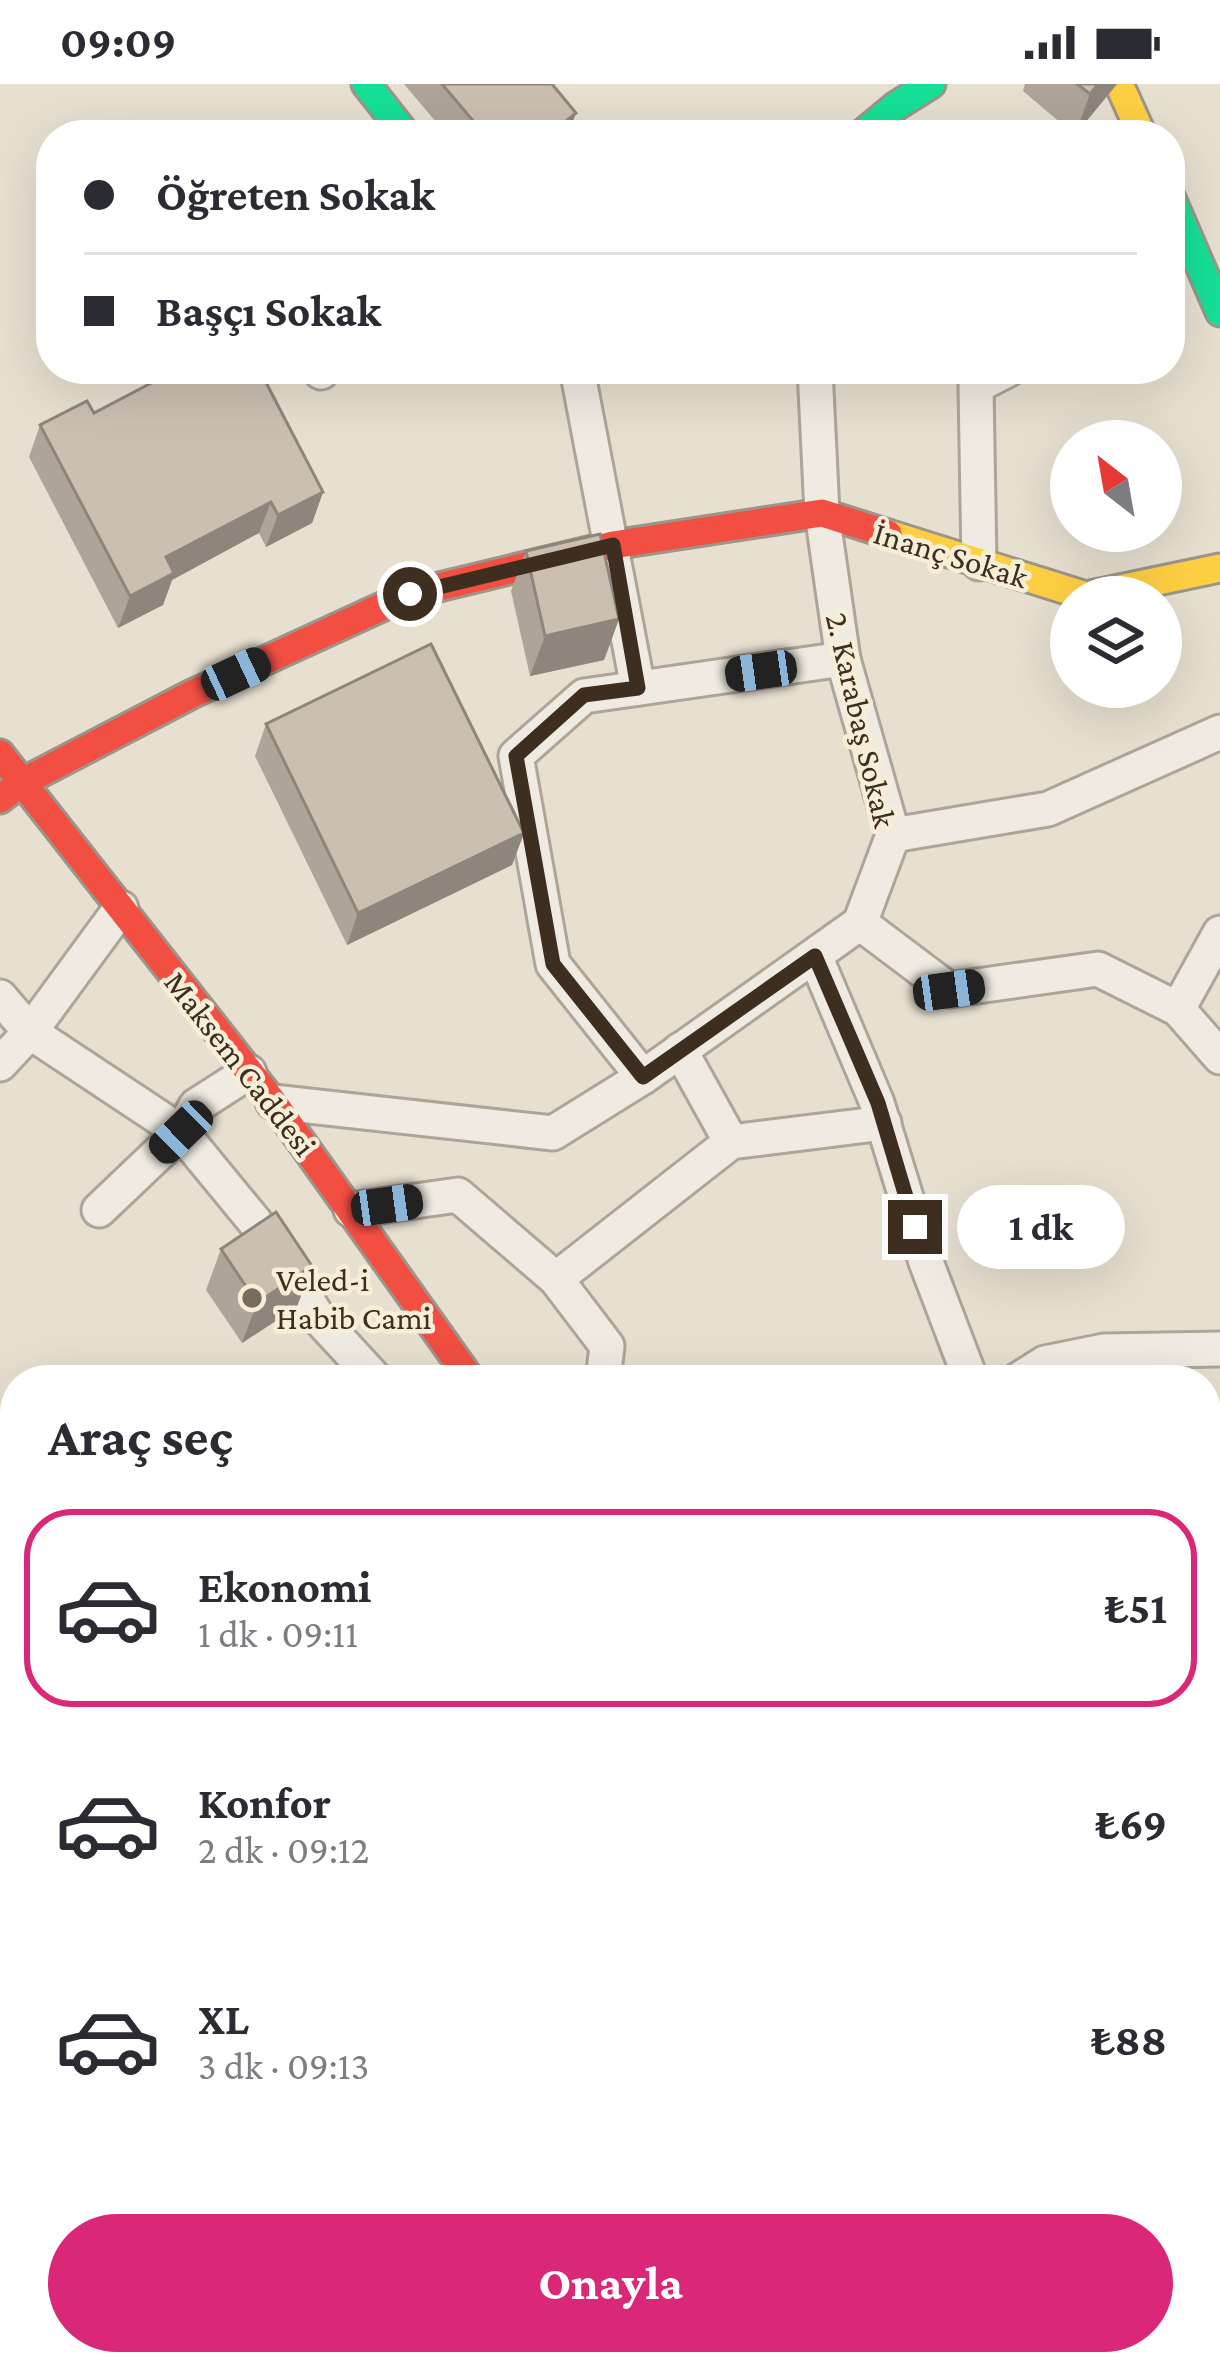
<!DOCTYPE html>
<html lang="tr">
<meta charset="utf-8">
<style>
:root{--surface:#fff;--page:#f7f7f7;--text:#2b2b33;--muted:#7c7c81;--line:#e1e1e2;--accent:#db2777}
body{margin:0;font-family:"Crimson Pro",serif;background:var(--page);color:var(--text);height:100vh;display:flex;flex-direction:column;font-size:45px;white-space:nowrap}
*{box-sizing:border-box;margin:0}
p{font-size:39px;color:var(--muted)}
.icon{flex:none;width:66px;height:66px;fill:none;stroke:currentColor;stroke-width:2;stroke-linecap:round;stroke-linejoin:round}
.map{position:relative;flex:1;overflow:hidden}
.details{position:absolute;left:0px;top:1281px;width:1221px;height:1011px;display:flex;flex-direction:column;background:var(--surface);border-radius:48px 48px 0 0;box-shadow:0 12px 48px #0002}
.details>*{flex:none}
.hud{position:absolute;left:36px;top:36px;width:1149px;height:264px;border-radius:48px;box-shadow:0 12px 48px #0002;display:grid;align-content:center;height:264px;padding:0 48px;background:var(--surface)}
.needle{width:78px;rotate:329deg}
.fabs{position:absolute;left:1050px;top:336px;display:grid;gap:24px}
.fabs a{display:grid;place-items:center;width:132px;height:132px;border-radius:50%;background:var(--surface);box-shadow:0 12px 48px #0002;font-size:60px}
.end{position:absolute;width:54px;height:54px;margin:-27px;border:15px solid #3d2e20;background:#fff;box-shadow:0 0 0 6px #fff}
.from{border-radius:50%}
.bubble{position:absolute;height:84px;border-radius:42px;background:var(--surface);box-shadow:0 12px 48px #0002;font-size:39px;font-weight:700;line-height:84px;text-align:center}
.car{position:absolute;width:36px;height:72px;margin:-36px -18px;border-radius:15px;box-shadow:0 0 9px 3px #0007;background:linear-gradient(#222 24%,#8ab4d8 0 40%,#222 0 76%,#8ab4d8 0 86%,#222 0)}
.hud b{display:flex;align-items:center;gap:42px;height:114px;font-size:45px}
.hud b+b{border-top:3px solid var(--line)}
.hud i{width:30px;height:30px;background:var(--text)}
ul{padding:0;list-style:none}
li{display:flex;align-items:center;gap:36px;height:198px;margin:0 24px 18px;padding:0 24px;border:6px solid transparent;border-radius:48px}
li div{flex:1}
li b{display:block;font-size:45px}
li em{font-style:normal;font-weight:700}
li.on{border-color:var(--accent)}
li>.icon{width:108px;height:108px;stroke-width:1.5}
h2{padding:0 48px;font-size:54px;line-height:144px}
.button{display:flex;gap:24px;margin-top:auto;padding:24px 48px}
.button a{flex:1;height:138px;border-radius:72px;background:var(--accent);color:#fff;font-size:48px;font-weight:700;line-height:138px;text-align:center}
.status{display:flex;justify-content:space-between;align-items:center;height:84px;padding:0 60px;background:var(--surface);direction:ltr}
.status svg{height:33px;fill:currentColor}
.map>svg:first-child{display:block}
.green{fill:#d6d7b3}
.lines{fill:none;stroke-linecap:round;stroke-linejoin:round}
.street-casing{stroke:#ada599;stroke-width:39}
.fast-casing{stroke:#9c958a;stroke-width:33}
.slow-casing{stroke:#9c958a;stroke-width:33}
.jam-casing{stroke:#9c958a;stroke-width:33}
.street{stroke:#efebe3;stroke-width:33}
.fast{stroke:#16e098;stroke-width:27}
.slow{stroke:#ffcf43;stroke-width:27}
.jam{stroke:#f24e42;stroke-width:27}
.wall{fill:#afa499}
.shaded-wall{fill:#8e867d}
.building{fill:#cbbfb2;stroke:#8e867d;stroke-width:3}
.route{stroke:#3d2e20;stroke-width:15}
.poi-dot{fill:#786c5e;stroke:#f7eed8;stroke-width:4.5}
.labels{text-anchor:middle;stroke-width:9;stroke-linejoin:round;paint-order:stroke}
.street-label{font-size:33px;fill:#3d2e20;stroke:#f7eed8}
.poi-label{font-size:33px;fill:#3d2e20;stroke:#f7eed8;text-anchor:start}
</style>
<div class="status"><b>09:09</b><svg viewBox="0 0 49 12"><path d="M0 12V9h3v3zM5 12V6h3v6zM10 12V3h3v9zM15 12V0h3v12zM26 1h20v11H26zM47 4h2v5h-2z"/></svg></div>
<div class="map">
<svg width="1220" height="2290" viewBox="0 0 1220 2290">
<rect width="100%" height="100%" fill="#e7e0d1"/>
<polygon class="green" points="15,1536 15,1615 0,1575 0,1547"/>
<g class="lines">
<defs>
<g id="street">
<polyline points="577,285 638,604"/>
<polyline points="815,285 822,429 843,575 893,751 860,839"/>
<polyline points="321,288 323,285"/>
<polyline points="979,479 976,302 1009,285"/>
<polyline points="893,751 1048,725 1220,648"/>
<polyline points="860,839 949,906 1098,885 1178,925 1220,973"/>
<polyline points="815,872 877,1019 926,1178 971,1296"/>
<polyline points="0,913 30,948 181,1048 255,1138 318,1233 376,1296"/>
<polyline points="1178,925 1220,849"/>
<polyline points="680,966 731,1058"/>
<polyline points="0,980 30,948 121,824"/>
<polyline points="643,993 553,880 516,672 584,612 843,575"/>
<polyline points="273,1018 553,1049 643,993 860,839"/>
<polyline points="99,1126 181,1048 196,1022 249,988"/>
<polyline points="351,1126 458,1111 556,1195 607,1262 603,1296"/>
<polyline points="556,1195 731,1058 884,1039"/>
<polyline points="1018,1296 1045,1279 1104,1267 1220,1265"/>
<polyline points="1206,1436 1220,1435"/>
<polyline points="0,1529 15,1519"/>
<polyline points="0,1634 15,1660"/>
<polyline points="1206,1647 1220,1649"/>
<polyline points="0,1892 15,1889"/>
<polyline points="1206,2148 1220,2096"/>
<polyline points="1091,2277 1094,2290"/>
</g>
<g id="fast">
<polyline points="366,0 406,51"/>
<polyline points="861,51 896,22 931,0"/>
<polyline points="1170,112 1220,228"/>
<polyline points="0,2207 15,2209"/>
</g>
<g id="slow">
<polyline points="1119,0 1142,51"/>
<polyline points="888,450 1086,512 1220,484"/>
</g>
<g id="jam">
<polyline points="0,670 273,1018 471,1296"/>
<polyline points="0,715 21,699 192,610 410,510 613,461 822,429 888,450"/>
<polyline points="1206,2170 1220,2200"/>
</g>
</defs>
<use href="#street" class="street-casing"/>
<use href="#fast" class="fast-casing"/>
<use href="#slow" class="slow-casing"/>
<use href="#jam" class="jam-casing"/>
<use href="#street" class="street"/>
<use href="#fast" class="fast"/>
<use href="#slow" class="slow"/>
<use href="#jam" class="jam"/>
</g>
<g class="wall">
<polygon points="404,0 552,0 568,51 447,51"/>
<polygon points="1025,0 1117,0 1075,51 1023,7"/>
<polygon points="94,329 323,408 312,439 266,463 259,449 172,496 163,521 118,544 29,373 40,341"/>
<polygon points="526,467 619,535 604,576 530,592 511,507"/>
<polygon points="266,640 524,749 512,781 347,861 255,672"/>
<polygon points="221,1165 297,1223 242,1259 206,1206"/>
</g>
<g class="shaded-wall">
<polygon points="1098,0 1117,0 1075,51 1090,10"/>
<polygon points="576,29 568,51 549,51"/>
<polygon points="323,408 312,439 266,463 278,431"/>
<polygon points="271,418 259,449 172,496 163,521 118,544 130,512 166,473"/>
<polygon points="619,535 604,576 530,592 545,552"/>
<polygon points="524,749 512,781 347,861 358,829"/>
<polygon points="312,1182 297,1223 242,1259 257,1219"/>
<polygon points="1120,2277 1135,2277 1117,2285"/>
</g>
<g class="building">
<polygon points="442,0 552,0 576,29 549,51 485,51"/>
<polygon points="1077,0 1098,0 1090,10"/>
<polygon points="743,43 745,51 713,51 713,49"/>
<polygon points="178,285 259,285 323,408 278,431 271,418 166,473 174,489 130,512 40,341 87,317 94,329"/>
<polygon points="600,450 619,535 545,552 526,467"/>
<polygon points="431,560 524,749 358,829 266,640"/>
<polygon points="276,1128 312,1182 257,1219 221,1165"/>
</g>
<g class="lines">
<polyline class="route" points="410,510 613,461 638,604 584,611 516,672 553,880 643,993 815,872 878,1019 915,1143"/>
</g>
<circle class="poi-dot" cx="252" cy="1214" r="12"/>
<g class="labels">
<g class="street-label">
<text transform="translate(951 470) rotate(17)" y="12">İnanç Sokak</text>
<text transform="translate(862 636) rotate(77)" y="12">2. Karabaş Sokak</text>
<text transform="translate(241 979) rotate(52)" y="12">Maksem Caddesi</text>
</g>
<g class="poi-label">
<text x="276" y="1207">Veled-i<tspan x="276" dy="38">Habib Cami</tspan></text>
</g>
</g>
</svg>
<div class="fabs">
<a><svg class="needle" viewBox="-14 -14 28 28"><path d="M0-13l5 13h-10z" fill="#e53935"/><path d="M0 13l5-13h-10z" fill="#7c7c81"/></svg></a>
<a><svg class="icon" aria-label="layers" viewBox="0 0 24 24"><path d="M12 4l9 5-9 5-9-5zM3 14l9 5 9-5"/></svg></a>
</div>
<i class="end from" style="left:410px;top:510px"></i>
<i class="end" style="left:915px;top:1143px"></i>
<div class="bubble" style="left:957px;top:1101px;width:168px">1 dk</div>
<i class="car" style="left:761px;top:587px;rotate:262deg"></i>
<i class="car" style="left:236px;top:590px;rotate:65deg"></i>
<i class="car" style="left:949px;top:906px;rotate:82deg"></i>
<i class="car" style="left:181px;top:1048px;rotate:226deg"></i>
<i class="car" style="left:387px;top:1121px;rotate:82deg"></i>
<div class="hud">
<b><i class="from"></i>Öğreten Sokak</b>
<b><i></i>Başçı Sokak</b>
</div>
<section class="details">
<h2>Araç seç</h2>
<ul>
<li class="on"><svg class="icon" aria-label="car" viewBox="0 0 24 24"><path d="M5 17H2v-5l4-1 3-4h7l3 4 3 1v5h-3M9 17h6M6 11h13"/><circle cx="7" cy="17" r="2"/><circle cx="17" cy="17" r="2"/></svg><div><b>Ekonomi</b><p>1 dk · 09:11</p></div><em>₺51</em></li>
<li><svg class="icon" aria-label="car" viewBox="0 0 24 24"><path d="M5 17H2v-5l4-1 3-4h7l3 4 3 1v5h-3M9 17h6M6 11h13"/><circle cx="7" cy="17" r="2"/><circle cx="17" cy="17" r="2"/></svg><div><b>Konfor</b><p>2 dk · 09:12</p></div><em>₺69</em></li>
<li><svg class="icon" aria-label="car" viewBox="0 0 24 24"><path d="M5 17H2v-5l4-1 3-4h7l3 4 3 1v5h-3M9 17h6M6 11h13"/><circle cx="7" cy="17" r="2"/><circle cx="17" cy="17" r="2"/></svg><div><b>XL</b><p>3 dk · 09:13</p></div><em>₺88</em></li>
</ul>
<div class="button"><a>Onayla</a></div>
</section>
</div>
